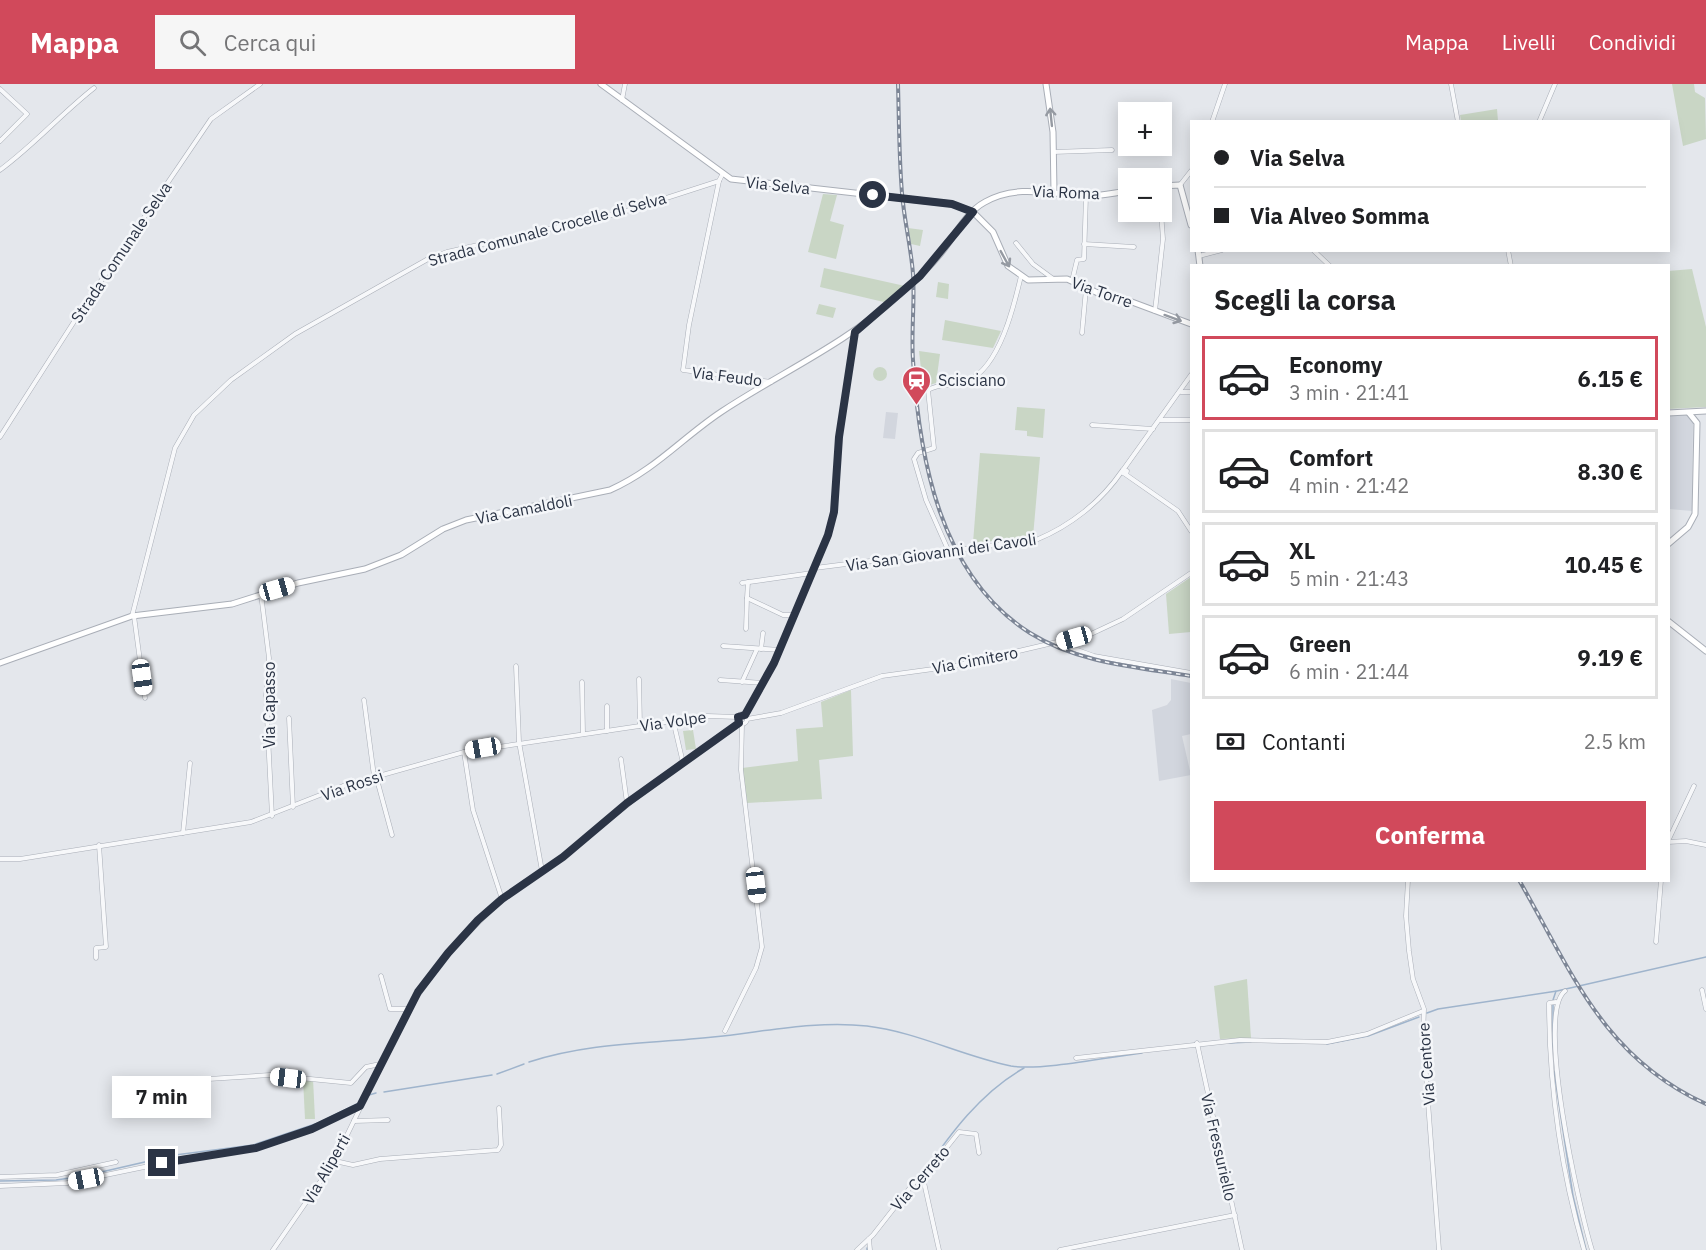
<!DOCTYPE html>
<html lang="it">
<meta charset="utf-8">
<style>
:root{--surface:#fff;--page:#f6f6f6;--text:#202124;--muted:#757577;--line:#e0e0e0;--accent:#d1495b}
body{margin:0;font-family:"IBM Plex Sans",sans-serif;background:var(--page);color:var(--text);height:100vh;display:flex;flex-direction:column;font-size:22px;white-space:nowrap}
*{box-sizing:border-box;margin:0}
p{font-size:20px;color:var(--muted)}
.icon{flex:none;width:33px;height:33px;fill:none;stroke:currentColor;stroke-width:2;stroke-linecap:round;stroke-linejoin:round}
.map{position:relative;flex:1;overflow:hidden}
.panel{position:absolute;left:1190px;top:180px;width:480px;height:618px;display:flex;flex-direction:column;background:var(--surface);border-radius:0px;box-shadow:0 3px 15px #0003}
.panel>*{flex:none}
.top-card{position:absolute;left:1190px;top:36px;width:480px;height:132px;border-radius:0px;box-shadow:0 3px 15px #0003;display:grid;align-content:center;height:132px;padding:0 24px;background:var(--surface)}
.tools{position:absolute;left:1118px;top:18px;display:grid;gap:12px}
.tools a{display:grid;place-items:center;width:54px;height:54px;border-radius:0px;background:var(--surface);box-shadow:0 3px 15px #0003;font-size:30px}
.end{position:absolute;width:27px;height:27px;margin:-14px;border:8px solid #2b3445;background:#fff;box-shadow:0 0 0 3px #fff}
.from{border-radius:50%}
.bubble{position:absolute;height:42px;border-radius:0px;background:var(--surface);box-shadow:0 3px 15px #0003;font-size:20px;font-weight:700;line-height:42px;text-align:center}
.car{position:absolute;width:18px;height:36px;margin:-18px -9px;border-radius:8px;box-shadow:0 0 4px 2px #0007;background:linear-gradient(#fff 24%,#345 0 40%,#fff 0 76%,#345 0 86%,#fff 0)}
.top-card b{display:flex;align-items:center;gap:21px;height:57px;font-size:22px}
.top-card b+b{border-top:2px solid var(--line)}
.top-card i{width:15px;height:15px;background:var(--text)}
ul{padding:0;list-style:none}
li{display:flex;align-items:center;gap:18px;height:84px;margin:0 12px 9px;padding:0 12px;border:3px solid var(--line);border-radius:0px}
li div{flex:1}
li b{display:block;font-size:22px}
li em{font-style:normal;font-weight:700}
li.current{border-color:var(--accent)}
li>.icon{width:54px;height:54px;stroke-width:1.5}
h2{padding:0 24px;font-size:27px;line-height:72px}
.pay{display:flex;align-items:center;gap:15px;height:66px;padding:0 24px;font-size:22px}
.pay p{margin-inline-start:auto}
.button{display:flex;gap:12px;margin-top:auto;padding:12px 24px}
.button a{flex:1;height:69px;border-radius:0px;background:var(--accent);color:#fff;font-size:24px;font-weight:700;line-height:69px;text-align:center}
header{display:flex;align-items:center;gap:36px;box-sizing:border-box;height:84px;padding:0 30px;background:var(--accent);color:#fff}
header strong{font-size:28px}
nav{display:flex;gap:33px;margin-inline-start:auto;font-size:21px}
.search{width:420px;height:54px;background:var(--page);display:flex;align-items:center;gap:15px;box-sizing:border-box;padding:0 21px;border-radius:0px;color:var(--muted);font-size:22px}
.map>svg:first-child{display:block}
.built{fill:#d2d6de}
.green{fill:#c9d6c5}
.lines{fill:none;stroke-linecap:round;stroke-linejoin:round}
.stream{stroke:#9fb4cc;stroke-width:1.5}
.street-casing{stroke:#a9aeb7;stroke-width:5}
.secondary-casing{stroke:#a9aeb7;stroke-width:7}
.street{stroke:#f7f8fa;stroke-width:4}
.secondary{stroke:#fff;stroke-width:5}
.rail-casing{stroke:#7d8696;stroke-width:4}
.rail{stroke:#f4f6f9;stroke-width:1.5;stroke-dasharray:4.5;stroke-linecap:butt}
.oneway{stroke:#959aa2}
.route{stroke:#2b3445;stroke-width:8}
.labels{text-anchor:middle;stroke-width:5;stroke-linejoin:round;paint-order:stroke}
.street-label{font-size:16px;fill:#2b3445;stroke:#f4f6f9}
.poi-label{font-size:16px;fill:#2b3445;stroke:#f4f6f9;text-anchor:start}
</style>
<header>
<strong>Mappa</strong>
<div class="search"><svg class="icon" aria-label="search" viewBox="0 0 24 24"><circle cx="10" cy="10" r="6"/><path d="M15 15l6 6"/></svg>Cerca qui</div>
<nav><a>Mappa</a><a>Livelli</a><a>Condividi</a></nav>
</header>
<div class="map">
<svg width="1706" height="1166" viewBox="0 0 1706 1166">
<rect width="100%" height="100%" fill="#e4e7ec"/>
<g class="built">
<polygon points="886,328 898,329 895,355 883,354"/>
<polygon points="1688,330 1693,339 1692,427 1669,425 1668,332"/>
<polygon points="1171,595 1191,599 1191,650 1182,652 1191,691 1159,697 1152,626 1167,621 1171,616"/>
</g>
<g class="green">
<polygon points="1672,0 1694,0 1695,8 1705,14 1706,55 1683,62"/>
<polygon points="1497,25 1498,37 1461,37 1460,31"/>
<polygon points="823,110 837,111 830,137 844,141 836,175 808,168"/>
<polygon points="908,144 923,146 920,162 911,160"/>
<polygon points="824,184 905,202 888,219 820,203"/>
<polygon points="1692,185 1706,243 1706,323 1668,325 1668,187"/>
<polygon points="938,198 949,200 948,215 936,213"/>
<polygon points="819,220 836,224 833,234 816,230"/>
<polygon points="945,236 1001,247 993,264 942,256"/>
<polygon points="919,267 940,270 936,299 923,303"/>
<circle cx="880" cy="290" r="7"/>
<polygon points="1017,323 1045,325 1043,354 1027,352 1027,347 1015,346"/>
<polygon points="980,369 1040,373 1033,453 973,459"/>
<polygon points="1191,493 1191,548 1169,550 1166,510"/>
<polygon points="851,606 853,672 819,676 822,715 747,719 742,684 798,677 796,645 823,643 821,618"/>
<polygon points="693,646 696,665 686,666 683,647"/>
<polygon points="1247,895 1251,954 1220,955 1214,902"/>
<polygon points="303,995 313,995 315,1035 305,1035"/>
</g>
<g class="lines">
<g class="stream">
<polyline points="1553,916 1556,907"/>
<polyline points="1427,929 1438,925 1557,907 1706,873"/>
<polyline points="1229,959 1251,958"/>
<polyline points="1327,960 1368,952 1419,933"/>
<polyline points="1553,970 1553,921"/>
<path d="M 529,978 C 591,958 649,960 713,953 C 763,948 816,936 867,942 C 917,948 962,972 1011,982 C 1041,987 1109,973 1142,969"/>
<polyline points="1554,987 1573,1112 1586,1166"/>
<polyline points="497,990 524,980"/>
<polyline points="384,1008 492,991"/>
<polyline points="369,1011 376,1009"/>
<path d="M 923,1090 C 950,1050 981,1008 1024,984"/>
<polyline points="0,1097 56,1096 84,1092 175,1071 253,1061 318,1039 359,1019"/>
<polyline points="867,1164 867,1166"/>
</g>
<defs>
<g id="street">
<polyline points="1451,0 1458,38"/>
<polyline points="0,5 27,30 0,57"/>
<polyline points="622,16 625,0"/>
<polyline points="1212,38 1225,0"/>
<polyline points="1539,38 1555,0"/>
<polyline points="1053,68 1112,66"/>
<path d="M 0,86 C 34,61 61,30 94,4"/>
<polyline points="719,97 689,241 683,286 771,298"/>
<polyline points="1180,101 1191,87"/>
<polyline points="1016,159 1033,180 1052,194"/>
<polyline points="1084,160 1134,163"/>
<polyline points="1313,166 1330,182"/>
<polyline points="1508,166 1511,182"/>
<polyline points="1199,172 1222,166"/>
<polyline points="1072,197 1077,176 1084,175 1086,112"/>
<polyline points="1155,227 1163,155 1161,128"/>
<polyline points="1082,249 1086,205"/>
<polyline points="1181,308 1191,308"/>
<polyline points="1160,336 1191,336"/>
<polyline points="1092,341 1153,345"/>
<polyline points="0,353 86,219 211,35 260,0"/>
<polyline points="1123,386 1191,291"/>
<polygon points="1123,386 1127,387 1126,390 1123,389"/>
<polyline points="1125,390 1178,427 1191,447"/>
<path d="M 949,468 L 926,416 L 914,375 L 918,369 L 934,364 L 928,306 C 939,299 956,302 968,297 C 1000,282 1014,222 1021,192"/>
<path d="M 815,484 L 1036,456 C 1070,442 1101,418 1122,387"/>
<polyline points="748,498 747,514 783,531 795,531"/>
<polyline points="742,499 812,489"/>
<polyline points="261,510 269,574 266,612 272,732"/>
<polyline points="132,532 175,364 194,331 231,296 295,250 428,175 447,168 620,129 719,97 722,91"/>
<polyline points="134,532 145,614"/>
<polyline points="746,545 747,514"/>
<polyline points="1058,559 1094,572 1191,589"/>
<polyline points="723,562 780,566"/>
<polyline points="761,565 763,549"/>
<polyline points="516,582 519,658 542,787"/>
<polyline points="639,595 640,642"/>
<polyline points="720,596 763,599"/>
<polyline points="582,598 583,650"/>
<polyline points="742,598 757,565"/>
<polyline points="364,616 374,692"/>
<circle cx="742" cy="635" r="5"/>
<polyline points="745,631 780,566 828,451 834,428 839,353 855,248"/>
<polyline points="289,634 293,723"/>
<polyline points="747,635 781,629 882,592 955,582 1091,550 1123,535 1191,489"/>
<polyline points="673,636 683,679"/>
<polyline points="607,647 607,622"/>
<polyline points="464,668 473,726 502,815"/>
<polyline points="621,675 627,719"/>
<polyline points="376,692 392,751"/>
<polyline points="183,749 190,679"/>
<polyline points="1668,757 1694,702"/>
<polyline points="1668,758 1686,757 1706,761"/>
<polyline points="0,775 20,775 251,738 343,702 464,668 707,632 738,633"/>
<polyline points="1408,796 1406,832 1409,867 1413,895 1424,925 1423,951 1439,1166"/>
<polyline points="1656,858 1661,796"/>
<polyline points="96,874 96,864 106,863 99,761"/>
<polyline points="381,892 390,925 408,925"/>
<polyline points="1702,906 1706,925"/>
<path d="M 1565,907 C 1535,930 1580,1128 1592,1166"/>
<path d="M 1556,918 L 1549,919 C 1549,1002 1561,1086 1584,1166"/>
<polyline points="725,947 756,884 762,863 741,686 742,640"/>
<polyline points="1197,959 1242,1166"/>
<polyline points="1076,974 1240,956 1327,958 1367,950 1423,927"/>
<polyline points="177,997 270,991 351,999 366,983 380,980"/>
<polyline points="354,1037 388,1036"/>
<polyline points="335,1077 353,1081 380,1075 498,1066 501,1061 499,1024"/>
<polyline points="0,1093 57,1091 116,1078"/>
<polyline points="923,1093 959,1048 976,1050 979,1069"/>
<polyline points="923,1094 939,1166"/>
<polyline points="0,1102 67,1099 178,1076 241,1067 299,1050 359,1022"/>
<polyline points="869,1155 870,1166"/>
<polyline points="273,1166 334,1078 408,925 448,869 502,815 563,773 658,696 739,639"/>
<polyline points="857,1166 873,1151 920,1091 923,1093"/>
<polyline points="1060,1166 1235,1131"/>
</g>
<g id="secondary">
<polyline points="601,0 731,95 952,120 973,128 993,148 1008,182 1028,196 1067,195 1098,209 1132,218 1191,240"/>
<polyline points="1046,0 1053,48 1054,108"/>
<polyline points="1161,102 1180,101 1191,141"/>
<polyline points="1198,166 1200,182"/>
<polyline points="1668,329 1706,327"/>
<polyline points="1668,460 1688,443 1695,430 1697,339 1689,329"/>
<polyline points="1668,537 1706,567"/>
<path d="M 0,579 L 132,532 L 232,520 L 298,499 L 365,485 L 401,471 L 443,445 L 466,436 L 610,406 C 655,386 682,354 721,328 C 783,287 843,262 899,211 C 914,198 928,185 941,169 C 954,153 966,128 985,118 C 1016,100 1050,110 1083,112 C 1098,113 1113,109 1128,107"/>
</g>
</defs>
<use href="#street" class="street-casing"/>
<use href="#secondary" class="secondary-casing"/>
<use href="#street" class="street"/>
<use href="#secondary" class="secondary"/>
<defs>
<g id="rail">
<path d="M 898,0 C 899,36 899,73 902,109 C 904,136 911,163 913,190 C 915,218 911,247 913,276 C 919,374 940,492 1030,549 C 1078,579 1136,583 1191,592"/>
<path d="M 1519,796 C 1572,888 1603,973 1706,1020"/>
</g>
</defs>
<use href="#rail" class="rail-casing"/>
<use href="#rail" class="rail"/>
</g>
<defs><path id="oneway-shaft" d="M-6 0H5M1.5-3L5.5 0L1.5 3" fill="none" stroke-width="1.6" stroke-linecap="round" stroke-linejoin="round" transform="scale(1.5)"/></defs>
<g class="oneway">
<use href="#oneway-shaft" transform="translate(1051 33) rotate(-96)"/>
<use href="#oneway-shaft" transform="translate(1005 175) rotate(61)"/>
<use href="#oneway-shaft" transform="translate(1173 234) rotate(20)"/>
</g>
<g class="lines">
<polyline class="route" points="162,1079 256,1064 312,1045 360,1022 418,908 448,869 478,836 502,815 563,773 627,719 739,639 738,633 745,631 774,579 828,451 834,428 839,353 855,248 920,192 973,128 952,120 873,111"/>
</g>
<defs>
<symbol id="station-pin" viewBox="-11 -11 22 30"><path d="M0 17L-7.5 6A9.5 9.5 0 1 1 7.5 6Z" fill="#d1495b" stroke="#f4f6f9"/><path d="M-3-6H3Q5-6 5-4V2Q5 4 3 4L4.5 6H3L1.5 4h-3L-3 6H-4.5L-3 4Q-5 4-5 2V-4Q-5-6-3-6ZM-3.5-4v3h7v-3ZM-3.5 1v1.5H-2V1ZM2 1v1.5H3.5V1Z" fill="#fff"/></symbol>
</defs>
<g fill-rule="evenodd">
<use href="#station-pin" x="900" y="280" width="33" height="45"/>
</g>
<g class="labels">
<g class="street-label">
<text transform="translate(778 101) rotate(6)" y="6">Via Selva</text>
<text transform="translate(1066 108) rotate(2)" y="6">Via Roma</text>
<text transform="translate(547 145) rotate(-15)" y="6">Strada Comunale Crocelle di Selva</text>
<text transform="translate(121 168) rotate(-56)" y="6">Strada Comunale Selva</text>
<text transform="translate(1102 208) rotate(19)" y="6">Via Torre</text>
<text transform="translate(727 292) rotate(7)" y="6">Via Feudo</text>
<text transform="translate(524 425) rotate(-11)" y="6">Via Camaldoli</text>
<text transform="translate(941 468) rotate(-8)" y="6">Via San Giovanni dei Cavoli</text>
<text transform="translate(975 576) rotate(-11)" y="6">Via Cimitero</text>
<text transform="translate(269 621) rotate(-90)" y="6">Via Capasso</text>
<text transform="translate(673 637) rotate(-8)" y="6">Via Volpe</text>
<text transform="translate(352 701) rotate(-19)" y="6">Via Rossi</text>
<text transform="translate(1426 980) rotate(-94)" y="6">Via Centore</text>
<text transform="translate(1219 1063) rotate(77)" y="6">Via Fressuriello</text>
<text transform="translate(326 1085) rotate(-60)" y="6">Via Aliperti</text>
<text transform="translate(920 1094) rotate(-49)" y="6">Via Cerreto</text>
</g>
<g class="poi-label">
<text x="938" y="302">Scisciano</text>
</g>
</g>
</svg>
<div class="tools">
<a>+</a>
<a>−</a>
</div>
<i class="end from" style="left:873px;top:111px"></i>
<i class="end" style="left:162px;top:1079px"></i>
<div class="bubble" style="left:112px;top:992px;width:99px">7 min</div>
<i class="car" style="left:277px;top:505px;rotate:74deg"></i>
<i class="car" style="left:1074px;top:554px;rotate:254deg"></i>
<i class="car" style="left:142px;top:593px;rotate:172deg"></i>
<i class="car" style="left:483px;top:664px;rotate:260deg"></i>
<i class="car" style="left:756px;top:801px;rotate:173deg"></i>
<i class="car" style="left:288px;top:994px;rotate:277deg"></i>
<i class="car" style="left:86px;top:1095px;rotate:259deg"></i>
<div class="top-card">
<b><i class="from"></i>Via Selva</b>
<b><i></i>Via Alveo Somma</b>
</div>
<section class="panel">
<h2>Scegli la corsa</h2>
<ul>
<li class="current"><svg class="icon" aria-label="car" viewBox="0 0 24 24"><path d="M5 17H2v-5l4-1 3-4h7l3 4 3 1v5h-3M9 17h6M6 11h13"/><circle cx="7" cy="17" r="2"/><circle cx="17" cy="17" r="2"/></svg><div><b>Economy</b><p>3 min · 21:41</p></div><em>6.15 €</em></li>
<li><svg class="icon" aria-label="car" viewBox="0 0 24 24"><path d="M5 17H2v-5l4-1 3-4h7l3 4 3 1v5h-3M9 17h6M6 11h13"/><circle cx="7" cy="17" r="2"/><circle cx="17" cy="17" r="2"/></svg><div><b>Comfort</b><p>4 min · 21:42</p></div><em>8.30 €</em></li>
<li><svg class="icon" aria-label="car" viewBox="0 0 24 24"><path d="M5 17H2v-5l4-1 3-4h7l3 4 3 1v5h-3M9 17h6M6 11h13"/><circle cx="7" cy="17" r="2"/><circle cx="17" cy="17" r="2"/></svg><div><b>XL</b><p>5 min · 21:43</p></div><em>10.45 €</em></li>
<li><svg class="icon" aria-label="car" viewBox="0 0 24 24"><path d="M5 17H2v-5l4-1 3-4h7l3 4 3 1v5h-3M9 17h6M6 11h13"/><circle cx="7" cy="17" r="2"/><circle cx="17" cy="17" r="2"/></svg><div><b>Green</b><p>6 min · 21:44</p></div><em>9.19 €</em></li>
</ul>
<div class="pay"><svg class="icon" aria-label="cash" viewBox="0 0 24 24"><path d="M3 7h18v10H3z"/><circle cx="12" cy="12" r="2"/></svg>Contanti<p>2.5 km</p></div>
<div class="button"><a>Conferma</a></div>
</section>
</div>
